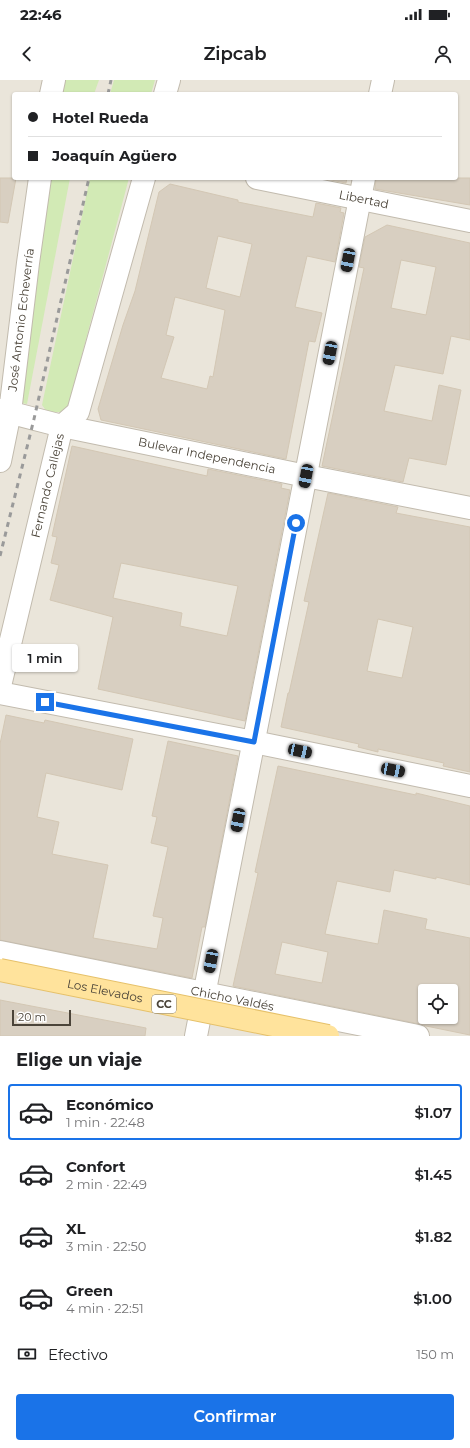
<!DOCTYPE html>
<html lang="es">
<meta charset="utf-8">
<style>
:root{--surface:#fff;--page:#f6f6f6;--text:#202124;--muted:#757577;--line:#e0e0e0;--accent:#1a73e8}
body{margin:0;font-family:Montserrat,sans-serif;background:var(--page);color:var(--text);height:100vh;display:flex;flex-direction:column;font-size:15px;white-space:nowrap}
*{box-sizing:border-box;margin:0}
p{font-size:13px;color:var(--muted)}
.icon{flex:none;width:22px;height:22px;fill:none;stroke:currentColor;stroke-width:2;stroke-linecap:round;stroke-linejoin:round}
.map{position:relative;height:956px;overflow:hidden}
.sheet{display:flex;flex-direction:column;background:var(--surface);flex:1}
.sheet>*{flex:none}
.top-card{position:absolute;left:12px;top:12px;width:446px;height:88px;border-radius:4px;box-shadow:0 1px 3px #0004;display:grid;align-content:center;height:88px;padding:0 16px;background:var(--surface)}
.buttons{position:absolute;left:418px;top:904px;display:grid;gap:8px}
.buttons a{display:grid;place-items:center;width:40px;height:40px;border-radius:4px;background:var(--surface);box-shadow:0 1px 3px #0004;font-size:20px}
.scale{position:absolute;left:12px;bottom:10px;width:59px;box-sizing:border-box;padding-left:4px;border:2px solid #4b4439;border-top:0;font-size:11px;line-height:14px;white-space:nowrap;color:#4b4439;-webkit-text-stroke:3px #fff;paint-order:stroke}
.end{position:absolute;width:18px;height:18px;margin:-9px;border:5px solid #1a73e8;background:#fff;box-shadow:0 0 0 2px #fff}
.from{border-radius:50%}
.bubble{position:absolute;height:28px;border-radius:4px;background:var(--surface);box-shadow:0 1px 3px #0004;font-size:13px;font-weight:600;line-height:28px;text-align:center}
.car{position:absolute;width:12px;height:24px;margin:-12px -6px;border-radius:5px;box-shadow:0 0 3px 1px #0007;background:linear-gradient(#222 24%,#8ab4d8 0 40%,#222 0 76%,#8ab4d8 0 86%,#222 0)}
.top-card b{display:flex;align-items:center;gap:14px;height:38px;font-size:15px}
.top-card b+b{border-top:1px solid var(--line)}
.top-card i{width:10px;height:10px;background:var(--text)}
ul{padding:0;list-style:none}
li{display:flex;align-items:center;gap:12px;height:56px;margin:0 8px 6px;padding:0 8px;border:2px solid transparent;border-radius:4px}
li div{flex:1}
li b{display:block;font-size:15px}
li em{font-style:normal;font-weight:600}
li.on{border-color:var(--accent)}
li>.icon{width:36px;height:36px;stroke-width:1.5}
h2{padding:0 16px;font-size:18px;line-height:48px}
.pay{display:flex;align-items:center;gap:10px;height:44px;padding:0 16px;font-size:15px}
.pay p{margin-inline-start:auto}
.primary-button{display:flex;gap:8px;margin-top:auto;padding:8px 16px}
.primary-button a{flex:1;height:46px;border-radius:4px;background:var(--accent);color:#fff;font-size:16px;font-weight:600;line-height:46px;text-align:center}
.status{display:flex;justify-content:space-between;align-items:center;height:28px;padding:0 20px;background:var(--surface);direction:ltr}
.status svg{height:11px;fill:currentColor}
header{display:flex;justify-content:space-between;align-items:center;height:52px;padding:0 16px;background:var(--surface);font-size:18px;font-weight:600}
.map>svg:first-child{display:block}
.residential{fill:#eae5da;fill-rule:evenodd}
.green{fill:#d2eab5}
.building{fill:#d8cfc1;stroke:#d3c7b4;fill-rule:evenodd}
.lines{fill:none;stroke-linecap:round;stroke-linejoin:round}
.minor-casing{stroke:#c2bbae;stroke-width:24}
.minor{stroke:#fff;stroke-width:22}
.rail{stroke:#9a9a9a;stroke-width:3;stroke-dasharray:5 5;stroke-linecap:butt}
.major-bridge-casing{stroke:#e6c16a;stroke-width:24;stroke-linecap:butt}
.major-bridge{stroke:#ffe39c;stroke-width:22}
.route{stroke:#1a73e8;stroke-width:5}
.labels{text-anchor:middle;stroke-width:4;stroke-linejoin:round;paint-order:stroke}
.shield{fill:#fff;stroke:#817c74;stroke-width:1}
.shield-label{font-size:11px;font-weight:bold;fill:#4b4439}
.street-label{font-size:12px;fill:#4b4439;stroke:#fff}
</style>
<div class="status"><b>22:46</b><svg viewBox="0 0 49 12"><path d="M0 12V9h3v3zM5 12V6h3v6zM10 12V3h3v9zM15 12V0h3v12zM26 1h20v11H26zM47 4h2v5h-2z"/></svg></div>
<header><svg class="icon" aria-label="back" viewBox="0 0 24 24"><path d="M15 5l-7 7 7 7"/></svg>Zipcab<svg class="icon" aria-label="person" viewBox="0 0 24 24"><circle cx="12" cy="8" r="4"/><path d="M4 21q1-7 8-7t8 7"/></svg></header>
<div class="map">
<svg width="470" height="956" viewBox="0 0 470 956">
<rect width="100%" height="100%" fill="#f6f3ec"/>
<path class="residential" d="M 0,0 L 470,0 L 470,956 L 0,956 ZM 14,14 L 456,14 L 456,98 L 14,98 ZM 425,911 L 451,911 L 451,937 L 425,937 Z"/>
<g class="green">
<polygon points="63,0 99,0 94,14 59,14"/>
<polygon points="114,0 155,0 151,14 110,14"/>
<polygon points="46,98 70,98 27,324 21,323"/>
<polygon points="90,98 129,98 68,327 62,332 47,332 42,325"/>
</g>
<g class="building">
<polygon points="0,98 16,98 8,143 0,142"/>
<polygon points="321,98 347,98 346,103"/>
<polygon points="376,98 470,98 470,125 375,109"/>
<path d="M 170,104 L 238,120 L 238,122 L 313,137 L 316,123 L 341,128 L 340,132 L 344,133 L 335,182 L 307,176 L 295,227 L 322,233 L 315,262 L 309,261 L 286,379 L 101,340 L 98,329 L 123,245 L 135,211 L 159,112 ZM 218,156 L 252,164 L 240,217 L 206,208 ZM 175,217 L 225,230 L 213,297 L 210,296 L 207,309 L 161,298 L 174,257 L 166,255 Z"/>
<path d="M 387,145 L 470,163 L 470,260 L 451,256 L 443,294 L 395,285 L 384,331 L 432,341 L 439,305 L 461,310 L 446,385 L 409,378 L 403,402 L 322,386 L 364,188 L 359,187 L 365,157 ZM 401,180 L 436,187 L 426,235 L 391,228 Z"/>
<path d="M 72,366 L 207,396 L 208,389 L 282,404 L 281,408 L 290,410 L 245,641 L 98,609 L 113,537 L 50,520 L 59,485 L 51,483 L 57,457 L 52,456 ZM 121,483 L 238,506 L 227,556 L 180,546 L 182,533 L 113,518 Z"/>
<path d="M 328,413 L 398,427 L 396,433 L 470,447 L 470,692 L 443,686 L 444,683 L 378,669 L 378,672 L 358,667 L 359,664 L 281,647 L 288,613 L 289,613 L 309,522 L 304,521 ZM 378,539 L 413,547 L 402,598 L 367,591 Z"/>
<polygon points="6,635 44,643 45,640 133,659 122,710 46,693 37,737 59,742 52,774 108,785 93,858 157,869 163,838 153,836 168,767 151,763 157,737 152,736 168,661 238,676 205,847 202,847 192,898 0,860 0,664"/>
<path d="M 278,686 L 416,715 L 416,713 L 470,726 L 470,805 L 436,797 L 436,799 L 394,790 L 390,812 L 337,801 L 325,854 L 378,864 L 384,830 L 427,839 L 425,849 L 470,858 L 470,955 L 426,946 L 420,944 L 233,906 L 258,793 L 255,792 ZM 282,862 L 328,872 L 322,903 L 275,894 ZM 425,911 L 451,911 L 451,937 L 425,937 Z"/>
<polygon points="0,920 146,948 145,956 0,956"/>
</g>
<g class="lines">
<defs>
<g id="minor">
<polyline points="51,14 54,0"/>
<polyline points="165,14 169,0"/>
<polyline points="380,14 383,0"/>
<path id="s1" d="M 257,98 L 470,141"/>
<path id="s2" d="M 0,330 L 62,346 L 306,396 L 470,428"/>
<path id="s3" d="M 0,381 L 10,332 L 28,183 L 40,98"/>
<path id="s4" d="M 0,606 L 62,346 L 78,332 L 144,98"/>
<polyline points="0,613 254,662 470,706"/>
<path id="s5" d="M 0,872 L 418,956"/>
<polyline points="196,956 364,98"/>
</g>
</defs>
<use href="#minor" class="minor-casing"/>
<use href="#minor" class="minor"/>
<g class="rail">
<polyline points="108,14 111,0"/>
<polyline points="0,476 34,339 89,98"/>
</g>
<defs>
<g id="major-bridge">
<path id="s6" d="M 0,890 L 328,956"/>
</g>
</defs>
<use href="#major-bridge" class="major-bridge-casing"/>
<use href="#major-bridge" class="major-bridge"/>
</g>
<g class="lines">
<polyline class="route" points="45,622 254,662 296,443"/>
</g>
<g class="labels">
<rect class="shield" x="152" y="915" width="24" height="18" rx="3"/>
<g class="shield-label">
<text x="164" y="928">CC</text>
</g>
<g class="street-label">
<text dy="4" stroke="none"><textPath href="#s1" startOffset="109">Libertad</textPath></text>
<text dy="4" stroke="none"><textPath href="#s3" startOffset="143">José Antonio Echeverría</textPath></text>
<text dy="4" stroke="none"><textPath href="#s2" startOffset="212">Bulevar Independencia</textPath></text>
<text dy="4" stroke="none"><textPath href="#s4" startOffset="206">Fernando Callejas</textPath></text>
<text dy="4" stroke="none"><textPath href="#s6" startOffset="107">Los Elevados</textPath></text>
<text dy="4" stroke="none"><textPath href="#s5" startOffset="237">Chicho Valdés</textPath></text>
</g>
</g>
</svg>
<div class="buttons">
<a><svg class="icon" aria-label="locate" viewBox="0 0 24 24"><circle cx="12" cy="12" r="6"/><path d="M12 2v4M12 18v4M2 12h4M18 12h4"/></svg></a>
</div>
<div class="scale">20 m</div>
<i class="end from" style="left:296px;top:443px"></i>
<i class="end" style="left:45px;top:622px"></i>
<div class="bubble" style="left:12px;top:564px;width:66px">1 min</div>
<i class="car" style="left:348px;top:180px;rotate:191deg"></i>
<i class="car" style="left:330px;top:273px;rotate:191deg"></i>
<i class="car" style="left:306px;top:396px;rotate:191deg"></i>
<i class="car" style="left:300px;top:671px;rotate:102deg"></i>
<i class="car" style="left:393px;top:690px;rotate:101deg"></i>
<i class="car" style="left:238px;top:740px;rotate:191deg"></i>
<i class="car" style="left:211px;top:881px;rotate:191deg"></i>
<div class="top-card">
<b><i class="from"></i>Hotel Rueda</b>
<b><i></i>Joaquín Agüero</b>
</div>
</div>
<section class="sheet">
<h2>Elige un viaje</h2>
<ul>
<li class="on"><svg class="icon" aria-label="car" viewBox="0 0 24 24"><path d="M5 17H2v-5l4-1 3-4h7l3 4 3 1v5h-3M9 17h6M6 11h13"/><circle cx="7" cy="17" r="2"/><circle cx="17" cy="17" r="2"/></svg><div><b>Económico</b><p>1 min · 22:48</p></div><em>$1.07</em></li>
<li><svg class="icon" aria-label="car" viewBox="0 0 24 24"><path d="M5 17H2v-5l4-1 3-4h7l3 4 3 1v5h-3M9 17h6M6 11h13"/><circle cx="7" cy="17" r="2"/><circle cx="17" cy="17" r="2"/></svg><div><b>Confort</b><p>2 min · 22:49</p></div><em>$1.45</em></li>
<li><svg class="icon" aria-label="car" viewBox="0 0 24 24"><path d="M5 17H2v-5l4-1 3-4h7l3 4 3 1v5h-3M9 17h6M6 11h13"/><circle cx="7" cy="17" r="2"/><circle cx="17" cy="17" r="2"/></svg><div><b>XL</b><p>3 min · 22:50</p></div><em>$1.82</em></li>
<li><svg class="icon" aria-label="car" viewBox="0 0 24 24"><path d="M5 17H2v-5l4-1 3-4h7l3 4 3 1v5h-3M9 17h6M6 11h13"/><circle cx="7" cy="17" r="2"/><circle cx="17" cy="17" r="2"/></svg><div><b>Green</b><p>4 min · 22:51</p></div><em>$1.00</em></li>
</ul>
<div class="pay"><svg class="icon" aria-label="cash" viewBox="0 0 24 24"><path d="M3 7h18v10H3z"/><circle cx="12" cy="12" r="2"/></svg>Efectivo<p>150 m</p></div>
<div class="primary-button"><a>Confirmar</a></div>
</section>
